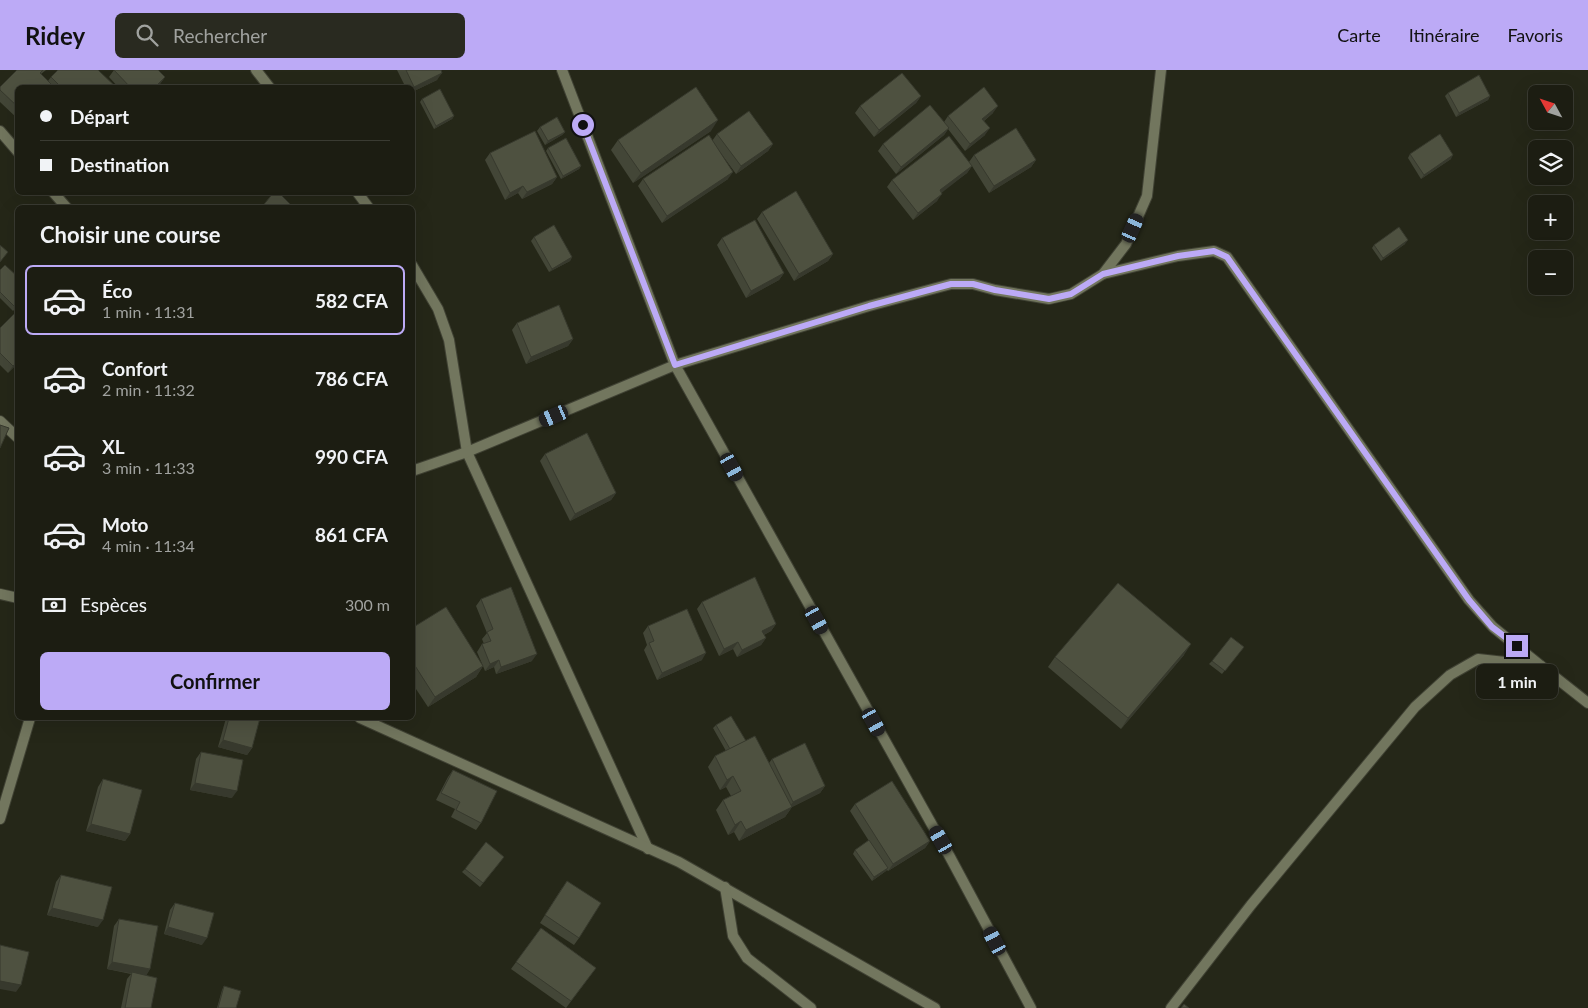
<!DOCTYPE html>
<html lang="fr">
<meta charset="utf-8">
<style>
:root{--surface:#1c1d12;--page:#292a20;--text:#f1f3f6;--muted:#a0a29f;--line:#3a3b32;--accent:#bcaaf6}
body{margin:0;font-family:Lato,sans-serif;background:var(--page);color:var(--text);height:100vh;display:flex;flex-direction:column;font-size:19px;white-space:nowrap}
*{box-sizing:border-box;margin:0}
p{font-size:16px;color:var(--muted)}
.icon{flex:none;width:28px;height:28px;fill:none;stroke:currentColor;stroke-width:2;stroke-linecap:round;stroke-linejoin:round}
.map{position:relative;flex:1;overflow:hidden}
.side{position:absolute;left:15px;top:135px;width:400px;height:515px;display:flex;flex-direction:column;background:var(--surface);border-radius:8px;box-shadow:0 5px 20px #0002,0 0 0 1px var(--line)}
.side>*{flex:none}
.banner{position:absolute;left:15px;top:15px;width:400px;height:110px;border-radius:8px;box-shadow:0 5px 20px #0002,0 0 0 1px var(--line);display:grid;align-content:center;height:110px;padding:0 25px;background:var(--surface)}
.needle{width:32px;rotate:310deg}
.fabs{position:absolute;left:1528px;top:15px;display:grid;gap:10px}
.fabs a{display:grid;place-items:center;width:45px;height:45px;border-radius:8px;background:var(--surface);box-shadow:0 5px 20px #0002,0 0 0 1px var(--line);font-size:25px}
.end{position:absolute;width:22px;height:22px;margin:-11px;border:6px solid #bcaaf6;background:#111;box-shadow:0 0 0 2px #111}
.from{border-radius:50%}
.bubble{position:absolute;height:35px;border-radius:8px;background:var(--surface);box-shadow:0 5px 20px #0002,0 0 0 1px var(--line);font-size:16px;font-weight:700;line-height:35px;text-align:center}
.car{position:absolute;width:15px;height:30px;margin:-15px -8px;border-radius:6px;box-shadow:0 0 4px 1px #0007;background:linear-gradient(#222 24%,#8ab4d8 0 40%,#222 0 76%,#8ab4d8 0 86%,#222 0)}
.banner b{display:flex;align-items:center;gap:18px;height:48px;font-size:19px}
.banner b+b{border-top:1px solid var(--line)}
.banner i{width:12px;height:12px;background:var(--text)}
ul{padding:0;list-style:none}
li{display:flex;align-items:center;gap:15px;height:70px;margin:0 10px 8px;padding:0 15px;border:2px solid transparent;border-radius:8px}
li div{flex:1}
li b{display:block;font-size:19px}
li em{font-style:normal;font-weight:700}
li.selected{border-color:var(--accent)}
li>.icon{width:45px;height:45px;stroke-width:1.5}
h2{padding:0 25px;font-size:22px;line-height:60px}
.pay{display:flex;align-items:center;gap:12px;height:55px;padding:0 25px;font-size:19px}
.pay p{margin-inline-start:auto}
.primary-button{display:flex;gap:10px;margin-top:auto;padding:10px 25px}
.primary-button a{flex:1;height:58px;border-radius:8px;background:var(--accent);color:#111;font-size:20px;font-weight:700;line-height:58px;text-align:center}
header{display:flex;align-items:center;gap:30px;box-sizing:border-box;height:70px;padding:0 25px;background:var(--accent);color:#111}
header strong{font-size:24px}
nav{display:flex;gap:28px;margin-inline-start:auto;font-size:18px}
.search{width:350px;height:45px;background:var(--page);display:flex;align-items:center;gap:12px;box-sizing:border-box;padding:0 18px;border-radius:8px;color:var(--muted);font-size:19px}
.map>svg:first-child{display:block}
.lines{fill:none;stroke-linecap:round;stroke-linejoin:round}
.minor-casing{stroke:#404234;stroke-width:12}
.minor{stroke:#72765e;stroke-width:10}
.wall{fill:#434637}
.shaded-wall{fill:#37392d}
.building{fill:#4e5140;stroke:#37392d}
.route{stroke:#bcaaf6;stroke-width:6}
</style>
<header>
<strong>Ridey</strong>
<div class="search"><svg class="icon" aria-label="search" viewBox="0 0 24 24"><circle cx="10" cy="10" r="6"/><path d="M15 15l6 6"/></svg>Rechercher</div>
<nav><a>Carte</a><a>Itinéraire</a><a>Favoris</a></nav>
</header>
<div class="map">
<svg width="1588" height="938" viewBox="0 0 1588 938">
<rect width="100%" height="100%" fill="#252718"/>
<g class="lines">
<defs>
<g id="minor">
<polyline points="256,0 270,18"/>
<polyline points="562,0 675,295 950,787 1031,938"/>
<polyline points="0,61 18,82"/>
<polyline points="53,122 67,138"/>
<polyline points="357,122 369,138"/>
<polyline points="412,195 438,239 449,270 467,382 648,779"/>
<polyline points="1103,204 1178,186 1214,181 1227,187 1469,530 1493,557 1541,596"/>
<polyline points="0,351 18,368"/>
<polyline points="412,401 467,382 675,295 869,236 951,214 973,214 995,220 1049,229 1071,224 1103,204 1126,174 1147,126 1161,0"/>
<polyline points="0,524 18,528"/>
<polyline points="360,648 679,792 935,938"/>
<polyline points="0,749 30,648"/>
<polyline points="725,817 733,866 747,888 811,938"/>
<polyline points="1171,938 1251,835 1415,637 1450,605 1478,589 1541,596 1588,633"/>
</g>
</defs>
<use href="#minor" class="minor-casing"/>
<use href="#minor" class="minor"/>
</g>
<g class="wall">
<polygon points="17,0 46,0 41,4 48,11 51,7 116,18 18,18 18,49 0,32 0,17"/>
<polygon points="114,0 165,7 157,18 119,18 109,7"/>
<polygon points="397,0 441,0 437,10 412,22 412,18 406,18"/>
<polygon points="1448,23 1490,26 1488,30 1456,47 1445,26"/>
<polygon points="921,26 916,33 874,67 855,43 860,36"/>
<polygon points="422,29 454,46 452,49 434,59 420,32"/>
<polygon points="993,43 984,51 985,65 965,81 948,59 944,65 896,104 878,81 883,74 944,52 948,46"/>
<polygon points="540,57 565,62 562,65 545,75 537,61"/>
<polygon points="711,61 633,113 611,80 618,70"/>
<polygon points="717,64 773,74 768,81 736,104 712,71 728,109 662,153 638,116 643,109 712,71"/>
<polygon points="548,78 581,96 579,99 561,109 546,81"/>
<polygon points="490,83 557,107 552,114 522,129 518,123 505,130 485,90"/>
<polygon points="1410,84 1451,89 1421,109 1408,88"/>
<polygon points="974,85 1036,90 1031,97 989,123 972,96 967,103 941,122 937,131 913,150 887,117 892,110 971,95 969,92"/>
<polygon points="762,142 833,184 828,191 794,211 757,149"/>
<polygon points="534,167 572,187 570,191 549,202 531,171"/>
<polygon points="722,168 784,203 779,210 746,228 717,175"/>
<polygon points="1405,174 1381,191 1372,178 1374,175"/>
<polygon points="0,200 18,236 13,241 0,228"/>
<polygon points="18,245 18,293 8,303 0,295 0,258"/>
<polygon points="517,253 573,269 568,276 526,294 512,260"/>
<polygon points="545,384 616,423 611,430 570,451 540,391"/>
<polygon points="481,529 532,591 496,604 494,597 485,601 483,596 476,607 428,637 412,613 412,558 483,596 477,582 482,574 484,574 482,569 487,563 476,536"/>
<polygon points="702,532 776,554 771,561 764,565 766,568 761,575 737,587 733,579 719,586 697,539"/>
<polygon points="648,556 702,590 657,610 644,580 647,575 643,563"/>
<polygon points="1244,577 1222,604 1209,594 1212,591"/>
<polygon points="1184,585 1121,659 1048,597 1055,587"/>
<polygon points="226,648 260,648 252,678 247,685 218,677"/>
<polygon points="716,655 746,671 769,693 772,689 825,716 820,723 792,737 785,747 739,771 734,762 728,765 716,740 723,730 731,726 726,717 720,720 708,697 715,686 726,681 713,658"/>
<polygon points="201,682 232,728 190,720 196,689"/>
<polygon points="453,700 481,753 476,760 451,747 455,739 436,730 448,707"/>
<polygon points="103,709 130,764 125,771 86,761 98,717"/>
<polygon points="855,734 930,771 925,778 888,801 887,800 886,801 872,811 853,784 855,780 869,771 850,741"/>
<polygon points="501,791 480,817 462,802 465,799"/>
<polygon points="61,805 98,857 47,845 56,812"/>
<polygon points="562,818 579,868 574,875 540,853"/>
<polygon points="175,833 202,875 164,864 170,840"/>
<polygon points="119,849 150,899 146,905 151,938 121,938 127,909 131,904 107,899 114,856"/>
<polygon points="541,858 596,898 566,938 511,899"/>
<polygon points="224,916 236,938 217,938 222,920"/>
</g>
<g class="shaded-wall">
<polygon points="442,3 437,10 412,22 412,19 414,17"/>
<polygon points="165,7 160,14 157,18 154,18"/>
<polygon points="921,26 916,33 874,67 879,60"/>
<polygon points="1490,26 1488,30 1456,47 1459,43"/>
<polygon points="998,36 993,43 977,56 982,49"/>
<polygon points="454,46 452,49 434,59 436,56"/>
<polygon points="718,50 711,61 633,113 641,103"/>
<polygon points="949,58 944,65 896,104 901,97"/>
<polygon points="990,58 985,65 965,81 970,74"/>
<polygon points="565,62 562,65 545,75 548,71"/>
<polygon points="773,74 768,81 736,104 741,96"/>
<polygon points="1453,85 1451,89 1421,109 1424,105"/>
<polygon points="1036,90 1031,97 989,123 994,116"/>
<polygon points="581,96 579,99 561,109 563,106"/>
<polygon points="972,96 967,103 935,128 940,120"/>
<polygon points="733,102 728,109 662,153 667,146"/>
<polygon points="557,107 552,114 522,129 527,122"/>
<polygon points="523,116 518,123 505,130 510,123"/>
<polygon points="942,124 937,131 913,150 918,143"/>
<polygon points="1408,170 1405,174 1381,191 1383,188"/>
<polygon points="833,184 828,191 794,211 799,204"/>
<polygon points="572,187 570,191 549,202 552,199"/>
<polygon points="784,203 779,210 746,228 751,221"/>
<polygon points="573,269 568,276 526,294 531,287"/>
<polygon points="18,291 18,293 8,303 13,296"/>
<polygon points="616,423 611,430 570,451 575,444"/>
<polygon points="776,554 771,561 757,568 762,561"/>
<polygon points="766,568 761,575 737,587 742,580"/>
<polygon points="738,572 733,579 719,586 724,579"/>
<polygon points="1191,574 1184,585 1121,659 1128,648"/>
<polygon points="706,583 702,590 657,610 662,603"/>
<polygon points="537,584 532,591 496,604 501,597"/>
<polygon points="499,590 494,597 485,601 490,594"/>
<polygon points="483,596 476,607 428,637 435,627"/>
<polygon points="223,670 252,678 247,685 218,677"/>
<polygon points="733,706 726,717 720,720 727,710"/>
<polygon points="195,713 237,721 232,728 190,720"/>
<polygon points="825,716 820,723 792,737 785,747 739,771 746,760 788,739 793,732"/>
<polygon points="741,751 734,762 728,765 735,755"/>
<polygon points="91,754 130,764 125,771 86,761"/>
<polygon points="930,771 925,778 888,801 893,794"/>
<polygon points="888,798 886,801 872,811 874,807"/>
<polygon points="52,838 103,850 98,857 47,845"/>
<polygon points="168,857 207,868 202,875 164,864"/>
<polygon points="112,892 150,899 146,906 107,899"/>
<polygon points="0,911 21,915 16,922 0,919"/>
</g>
<g class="building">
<polygon points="17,0 43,0 40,3 54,17 53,18 18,18 18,37 0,20 0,17"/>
<polygon points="58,0 98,0 116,17 62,18 51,7"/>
<polygon points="114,0 158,0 165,7 154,18 131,18"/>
<polygon points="406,0 441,0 442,3 414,17"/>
<polygon points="902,3 921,26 879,60 860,36"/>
<polygon points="1479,5 1490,26 1459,43 1448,23"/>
<polygon points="696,17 718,50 641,103 618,70"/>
<polygon points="984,17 998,36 982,49 990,58 970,74 948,46"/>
<polygon points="440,19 454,46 436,56 422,29"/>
<polygon points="930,35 949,58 901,97 883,74"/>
<polygon points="749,41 773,74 741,96 717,64"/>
<polygon points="557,47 565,62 548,71 540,57"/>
<polygon points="1016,58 1036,90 994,116 974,85"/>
<polygon points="535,61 557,107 527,122 523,116 510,123 490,83"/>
<polygon points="1440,64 1453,85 1424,105 1410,84"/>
<polygon points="709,65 733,102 667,146 643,109"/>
<polygon points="949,66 972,96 940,120 942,124 918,143 892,110"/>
<polygon points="566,68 581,96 563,106 548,78"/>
<polygon points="796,121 833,184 799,204 762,142"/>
<polygon points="274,122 278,122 294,138 261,138"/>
<polygon points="755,150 784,203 751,221 722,168"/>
<polygon points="554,155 572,187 552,199 534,167"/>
<polygon points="1399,157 1408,170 1383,188 1374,175"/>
<polygon points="0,175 8,182 0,192"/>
<polygon points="5,195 18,207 18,235 15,237 0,222 0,200"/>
<polygon points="559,235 573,269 531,287 517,253"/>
<polygon points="15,243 18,245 18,291 13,296 0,283 0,258"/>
<polygon points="0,355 9,358 0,378"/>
<polygon points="587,363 616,423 575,444 545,384"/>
<polygon points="755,507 776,554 762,561 766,568 742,580 738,572 724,579 702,532"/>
<polygon points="1118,513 1191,574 1128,648 1055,587"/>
<polygon points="511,517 537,584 501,597 499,590 490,594 482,574 491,571 487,562 493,559 481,529"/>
<polygon points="446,537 483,596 435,627 412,591 412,558"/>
<polygon points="687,539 706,583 662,603 649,573 654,571 648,556"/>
<polygon points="1231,567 1244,577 1225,601 1212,591"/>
<polygon points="731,646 746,671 730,679 716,655"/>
<polygon points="229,648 260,648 252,678 223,670"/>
<polygon points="755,666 792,737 746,760 741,751 735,755 723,730 741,721 733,706 727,710 715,686"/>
<polygon points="805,673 825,716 793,732 772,689"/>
<polygon points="201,682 243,690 237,721 195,713"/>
<polygon points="453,700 497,721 481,753 456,740 460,732 441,723"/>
<polygon points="103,709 142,720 130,764 91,754"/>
<polygon points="892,711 930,771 893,794 855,734"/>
<polygon points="869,770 888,798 874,807 855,780"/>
<polygon points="486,772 504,787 483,813 465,799"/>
<polygon points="61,805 112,817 103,850 52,838"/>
<polygon points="567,811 601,833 579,868 545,845"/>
<polygon points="175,833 214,843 207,868 168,857"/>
<polygon points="119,849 158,856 150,899 112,892"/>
<polygon points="541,858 596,898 571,931 516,892"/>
<polygon points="0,875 29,882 21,915 0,911"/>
<polygon points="132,902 157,908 151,938 125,938"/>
<polygon points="224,916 241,921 236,938 218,938"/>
<polygon points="1184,934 1189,938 1181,938"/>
</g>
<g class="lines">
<polyline class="route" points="583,55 675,295 869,236 951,214 973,214 995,220 1049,229 1071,224 1103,204 1178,186 1214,181 1227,187 1469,530 1492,557 1517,576"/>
</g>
</svg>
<div class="fabs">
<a><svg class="needle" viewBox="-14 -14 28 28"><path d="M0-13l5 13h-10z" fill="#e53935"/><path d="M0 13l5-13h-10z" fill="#a0a29f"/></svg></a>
<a><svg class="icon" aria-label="layers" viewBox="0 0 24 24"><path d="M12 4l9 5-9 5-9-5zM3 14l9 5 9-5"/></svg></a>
<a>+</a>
<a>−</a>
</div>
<i class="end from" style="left:583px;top:55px"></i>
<i class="end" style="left:1517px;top:576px"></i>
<div class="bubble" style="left:1476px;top:594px;width:82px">1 min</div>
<i class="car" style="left:1133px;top:158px;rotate:24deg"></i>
<i class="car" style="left:554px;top:346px;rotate:247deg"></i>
<i class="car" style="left:732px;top:397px;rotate:151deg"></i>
<i class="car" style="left:817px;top:550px;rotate:151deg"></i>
<i class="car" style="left:874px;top:652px;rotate:151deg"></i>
<i class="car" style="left:941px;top:770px;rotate:330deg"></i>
<i class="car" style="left:995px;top:871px;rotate:332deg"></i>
<div class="banner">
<b><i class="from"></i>Départ</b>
<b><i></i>Destination</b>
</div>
<section class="side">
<h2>Choisir une course</h2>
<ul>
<li class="selected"><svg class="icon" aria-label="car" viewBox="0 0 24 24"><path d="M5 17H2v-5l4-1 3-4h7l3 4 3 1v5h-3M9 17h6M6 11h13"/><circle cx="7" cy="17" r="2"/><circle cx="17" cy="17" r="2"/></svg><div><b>Éco</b><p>1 min · 11:31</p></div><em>582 CFA</em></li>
<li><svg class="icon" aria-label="car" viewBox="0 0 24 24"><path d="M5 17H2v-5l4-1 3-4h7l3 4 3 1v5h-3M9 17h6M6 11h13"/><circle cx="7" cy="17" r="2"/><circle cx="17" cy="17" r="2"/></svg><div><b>Confort</b><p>2 min · 11:32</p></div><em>786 CFA</em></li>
<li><svg class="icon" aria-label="car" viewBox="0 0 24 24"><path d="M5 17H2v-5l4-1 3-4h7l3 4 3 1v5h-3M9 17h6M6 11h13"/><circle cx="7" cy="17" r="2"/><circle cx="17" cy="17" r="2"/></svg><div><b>XL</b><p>3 min · 11:33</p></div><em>990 CFA</em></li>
<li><svg class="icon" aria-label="car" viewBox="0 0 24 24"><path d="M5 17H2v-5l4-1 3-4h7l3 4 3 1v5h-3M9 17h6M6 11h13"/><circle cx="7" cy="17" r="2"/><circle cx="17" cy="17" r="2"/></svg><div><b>Moto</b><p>4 min · 11:34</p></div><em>861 CFA</em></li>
</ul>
<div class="pay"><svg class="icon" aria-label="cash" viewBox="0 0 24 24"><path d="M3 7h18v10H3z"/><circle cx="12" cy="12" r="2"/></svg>Espèces<p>300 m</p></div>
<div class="primary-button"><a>Confirmer</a></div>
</section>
</div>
